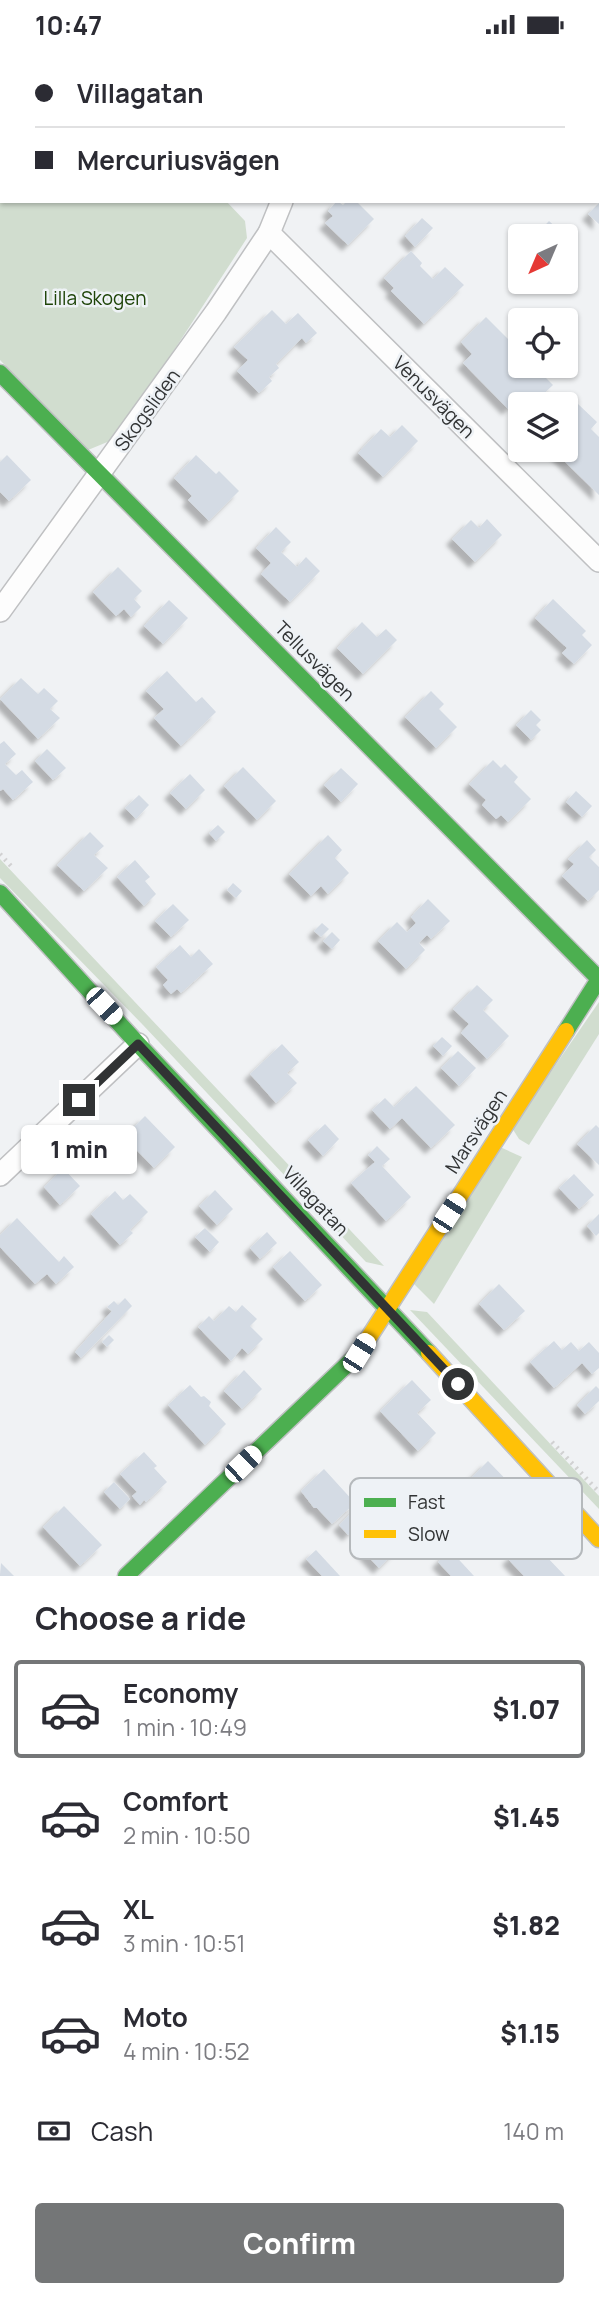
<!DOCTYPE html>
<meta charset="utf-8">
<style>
:root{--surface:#fff;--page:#f7f7f7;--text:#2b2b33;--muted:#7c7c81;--line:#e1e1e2;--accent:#747677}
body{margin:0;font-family:Manrope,sans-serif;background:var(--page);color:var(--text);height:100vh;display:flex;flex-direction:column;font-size:26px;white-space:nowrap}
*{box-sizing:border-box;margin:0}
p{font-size:23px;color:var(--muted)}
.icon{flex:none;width:38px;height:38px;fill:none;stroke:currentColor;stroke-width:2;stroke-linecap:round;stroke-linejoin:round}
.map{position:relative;height:1527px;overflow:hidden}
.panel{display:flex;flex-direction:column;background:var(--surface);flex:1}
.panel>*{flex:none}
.top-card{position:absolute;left:0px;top:0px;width:600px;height:154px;box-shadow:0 2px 5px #0004;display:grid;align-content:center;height:154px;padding:0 35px;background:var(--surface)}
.needle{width:46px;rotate:224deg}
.tools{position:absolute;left:508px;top:175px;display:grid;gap:14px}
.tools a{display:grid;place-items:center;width:70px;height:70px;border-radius:7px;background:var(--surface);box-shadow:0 2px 5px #0004;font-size:35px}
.end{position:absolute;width:32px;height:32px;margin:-16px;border:9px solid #313334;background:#fff;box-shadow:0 0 0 4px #fff}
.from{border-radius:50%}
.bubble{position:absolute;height:49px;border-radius:7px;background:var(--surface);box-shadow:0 2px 5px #0004;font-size:23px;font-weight:800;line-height:49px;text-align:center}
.car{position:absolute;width:21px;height:42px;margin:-21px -10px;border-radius:9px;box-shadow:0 0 5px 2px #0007;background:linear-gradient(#fff 24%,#345 0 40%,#fff 0 76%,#345 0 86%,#fff 0)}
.top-card b{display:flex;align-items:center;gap:24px;height:66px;font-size:26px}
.top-card b+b{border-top:2px solid var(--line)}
.top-card i{width:18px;height:18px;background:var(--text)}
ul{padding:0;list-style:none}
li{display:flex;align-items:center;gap:21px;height:98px;margin:0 14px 10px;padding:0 21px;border:4px solid transparent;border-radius:7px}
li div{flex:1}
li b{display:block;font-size:26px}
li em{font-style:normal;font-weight:800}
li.selected{border-color:var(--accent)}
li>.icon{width:63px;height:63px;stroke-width:1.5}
h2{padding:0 35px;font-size:32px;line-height:84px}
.pay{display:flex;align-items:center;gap:18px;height:77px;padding:0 35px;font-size:26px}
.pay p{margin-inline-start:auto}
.button{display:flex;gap:14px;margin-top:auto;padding:14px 35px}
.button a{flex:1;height:80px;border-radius:7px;background:var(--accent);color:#fff;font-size:28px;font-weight:800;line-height:80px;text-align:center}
.status{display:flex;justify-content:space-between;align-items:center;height:49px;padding:0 35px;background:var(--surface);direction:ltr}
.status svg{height:19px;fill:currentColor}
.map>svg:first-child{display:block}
.green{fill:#d1ddcf}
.building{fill:#d4dbe4;filter:url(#shadow)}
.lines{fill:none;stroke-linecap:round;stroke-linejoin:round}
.street-casing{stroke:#bfc0c2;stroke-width:24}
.fast-casing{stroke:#bfc0c2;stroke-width:19}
.slow-casing{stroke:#bfc0c2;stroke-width:19}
.path{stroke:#d1d1d2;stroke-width:4.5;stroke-dasharray:2 5;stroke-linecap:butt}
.street{stroke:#fdfdfd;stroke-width:21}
.fast{stroke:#4caf50;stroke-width:16}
.slow{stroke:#ffc107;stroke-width:16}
.route{stroke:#313334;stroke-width:9}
.labels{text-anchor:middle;stroke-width:5;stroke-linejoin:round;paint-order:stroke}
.park-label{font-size:19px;fill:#1e4408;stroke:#eef2f6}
.street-label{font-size:19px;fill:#313334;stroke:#eef2f6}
.key{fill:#eef2f6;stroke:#b5b9bc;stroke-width:2}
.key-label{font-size:19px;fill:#313334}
</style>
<div class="status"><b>10:47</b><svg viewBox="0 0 49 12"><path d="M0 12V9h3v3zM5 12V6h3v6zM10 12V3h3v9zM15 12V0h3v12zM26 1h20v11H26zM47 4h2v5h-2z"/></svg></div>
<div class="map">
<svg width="599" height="1527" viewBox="0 0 599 1527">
<defs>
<filter id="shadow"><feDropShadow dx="-6" dy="6" stdDeviation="2" flood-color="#0004"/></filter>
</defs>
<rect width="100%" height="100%" fill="#f0f2f4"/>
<g class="green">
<polygon points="2,72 2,152 226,152 245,172 247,189 117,389 88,401 0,311 0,74"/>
<polygon points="0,810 384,1217 366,1213 143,976 0,829"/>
<polygon points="599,953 599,985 529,1096 519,1090 512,1079"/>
<polygon points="500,1098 522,1108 434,1255 414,1235"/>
<polygon points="410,1261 427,1263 599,1447 599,1460"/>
</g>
<g class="building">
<polygon points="337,152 343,156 347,152 356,152 374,170 348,196 325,174 333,167 328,162"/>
<polygon points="599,154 599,175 588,165"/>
<polygon points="422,169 433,179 415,198 405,187"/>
<polygon points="549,172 570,191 565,196 565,187 534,187"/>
<polygon points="411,202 422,214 420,217 433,230 445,218 464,236 424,275 391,242 394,239 384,229"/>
<polygon points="272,261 286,275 298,264 317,284 306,294 302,289 276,315 279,319 269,328 272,332 259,344 237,322 248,311 234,298"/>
<polygon points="486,268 520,302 520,317 534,317 553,336 533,355 521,355 517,351 508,360 463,314 472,305 461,293"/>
<polygon points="578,355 597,373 591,380 599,388 599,446 555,403 558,401 565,401 565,393 578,380 565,369"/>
<polygon points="402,376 418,392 383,428 358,404 381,380 390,388"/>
<polygon points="7,406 31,431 9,452 0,443 0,413"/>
<polygon points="196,406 216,425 219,422 239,442 209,472 188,451 192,447 174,429"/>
<polygon points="487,470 502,486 475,513 452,490 471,471 479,479"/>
<polygon points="276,478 291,493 281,503 297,518 306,508 320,522 290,553 261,525 271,514 256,499"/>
<polygon points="118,518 142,542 134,550 141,558 131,568 124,560 116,567 93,543"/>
<polygon points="553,550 586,582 582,586 592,596 574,615 562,604 567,599 535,569"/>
<polygon points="169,551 188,569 163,595 144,577"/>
<polygon points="362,573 377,588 386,580 397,591 363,625 337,599"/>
<polygon points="167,622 196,653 202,648 216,663 181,697 154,669 164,660 146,642"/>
<polygon points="21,629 38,645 44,639 58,652 50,660 60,669 38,690 0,650"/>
<polygon points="431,642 444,655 439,660 457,678 436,699 405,668"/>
<polygon points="531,661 541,671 536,676 541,681 531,691 516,676"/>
<polygon points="4,692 16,705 5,715 16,726 22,721 33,733 13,751 3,740 0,742 0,695"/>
<polygon points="47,700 66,719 53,731 35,712"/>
<polygon points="493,711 501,719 505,715 518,728 514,733 531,750 508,773 501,766 496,770 482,756 486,751 469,735"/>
<polygon points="243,718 276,752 257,771 224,737"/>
<polygon points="341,719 358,735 341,753 324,736"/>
<polygon points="190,725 205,741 186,760 170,744"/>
<polygon points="576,742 592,757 582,768 566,753"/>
<polygon points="139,746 149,756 136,770 125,759"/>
<polygon points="218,776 225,783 216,792 209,784"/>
<polygon points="90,783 104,797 94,806 108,819 84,842 57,816"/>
<polygon points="328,786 342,801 335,809 349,824 328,845 321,837 311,847 289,825"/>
<polygon points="587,791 596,801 589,808 599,818 599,841 588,852 562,827 574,815 568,810"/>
<polygon points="135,811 150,828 145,832 156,845 144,857 117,828"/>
<polygon points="233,834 242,842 236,849 227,841"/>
<polygon points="428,850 450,872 431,890 427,886 419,894 425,901 406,920 378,892 397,873 407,883 416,874 411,868"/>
<polygon points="173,855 189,871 171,888 155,872"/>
<polygon points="322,874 329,880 321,888 314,882"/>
<polygon points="332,883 340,891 332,900 323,892"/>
<polygon points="180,896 191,908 199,900 213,915 181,944 177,940 171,945 163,936 168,931 156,918"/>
<polygon points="477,936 493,951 483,961 509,987 487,1010 461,984 469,975 453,960"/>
<polygon points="442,988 452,997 443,1007 433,997"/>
<polygon points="282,995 299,1013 287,1024 297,1034 276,1054 250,1025"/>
<polygon points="458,1002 476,1019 459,1037 441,1019"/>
<polygon points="416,1037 455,1076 431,1099 402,1069 390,1080 372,1061 385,1049 394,1058"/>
<polygon points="145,1067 175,1098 154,1119 124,1088"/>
<polygon points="325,1075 339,1090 323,1107 308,1091"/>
<polygon points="596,1076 599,1079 599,1116 577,1095"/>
<polygon points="377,1097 390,1110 382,1117 411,1148 386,1172 351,1134 375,1113 368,1106"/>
<polygon points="63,1119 80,1137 60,1156 44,1138"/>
<polygon points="574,1125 594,1146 579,1160 559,1139"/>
<polygon points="215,1141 233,1160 217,1176 199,1157"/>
<polygon points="115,1142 123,1151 130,1145 148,1163 130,1181 133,1184 120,1196 91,1165"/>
<polygon points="599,1165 599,1184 596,1187 587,1177"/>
<polygon points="17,1169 59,1213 64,1207 74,1218 56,1235 47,1225 35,1235 0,1198 0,1186"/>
<polygon points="205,1179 219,1193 210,1203 195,1188"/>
<polygon points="267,1183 277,1194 260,1210 250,1199"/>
<polygon points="290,1202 322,1236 305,1252 273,1218"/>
<polygon points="499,1235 525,1262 504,1281 479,1255"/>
<polygon points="125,1249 132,1257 81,1309 75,1303 112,1262 107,1258 114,1252 118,1256"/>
<polygon points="242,1256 257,1270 250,1277 263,1290 248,1305 242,1299 231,1312 198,1278 209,1267 214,1272 229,1257 236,1263"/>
<polygon points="109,1286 114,1291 107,1298 102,1293"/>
<polygon points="554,1292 562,1301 571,1293 579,1302 589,1293 599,1304 599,1319 592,1325 582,1314 554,1339 530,1313"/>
<polygon points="244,1321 262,1340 242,1360 224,1342"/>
<polygon points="412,1331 431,1351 417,1364 436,1384 418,1402 380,1362"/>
<polygon points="190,1336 201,1348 204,1347 211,1353 209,1357 226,1375 205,1396 168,1356"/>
<polygon points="596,1337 599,1340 599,1352 585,1365 577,1356"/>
<polygon points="144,1403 157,1417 154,1419 167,1433 146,1453 144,1451 140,1456 132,1447 137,1443 120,1425"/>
<polygon points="488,1412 520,1445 501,1464 471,1429"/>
<polygon points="324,1420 355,1454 332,1475 317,1459 314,1459 301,1442"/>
<polygon points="114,1433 130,1450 120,1460 104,1443"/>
<polygon points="64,1457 102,1496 80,1517 43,1478"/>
<polygon points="358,1457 368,1467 348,1486 339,1476"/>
<polygon points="387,1472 406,1492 379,1519 360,1499"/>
<polygon points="540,1481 555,1497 545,1506 565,1527 524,1527 508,1510"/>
<polygon points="316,1501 340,1527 322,1527 306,1510"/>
<polygon points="450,1501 474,1527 451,1527 438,1513"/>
<polygon points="1,1514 14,1527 0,1527"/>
</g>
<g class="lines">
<defs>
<g id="street">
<polyline points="48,2 49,0"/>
<polyline points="347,2 347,0"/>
<polyline points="0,56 2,54"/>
<polyline points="269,184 599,512"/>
<polyline points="0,562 216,263 269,184 282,152"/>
<polyline points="0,1126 138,995"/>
</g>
<g id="fast">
<polyline points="556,0 558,2"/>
<polyline points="598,39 599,40"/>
<polyline points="0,324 599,930 566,982"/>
<polyline points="0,844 138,995 429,1304"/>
<polyline points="126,1527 359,1304 364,1296"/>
</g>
<g id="slow">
<polyline points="364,1296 566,982"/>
<polyline points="429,1304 599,1490"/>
</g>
</defs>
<use href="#street" class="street-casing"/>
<use href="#fast" class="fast-casing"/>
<use href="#slow" class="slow-casing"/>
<g class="path">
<polyline points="522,0 524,2"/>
<polyline points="598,74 599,74"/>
<polyline points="0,805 11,817"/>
<polyline points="552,1393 599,1443"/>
</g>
<use href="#street" class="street"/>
<use href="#fast" class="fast"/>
<use href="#slow" class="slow"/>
</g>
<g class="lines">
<polyline class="route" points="79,1051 138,995 458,1335"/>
</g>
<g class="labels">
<g class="park-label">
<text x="95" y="256">Lilla Skogen</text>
</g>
<g class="street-label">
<text transform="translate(434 348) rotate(45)" y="7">Venusvägen</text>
<text transform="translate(147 361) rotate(-54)" y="7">Skogsliden</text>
<text transform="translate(315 612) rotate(45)" y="7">Tellusvägen</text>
<text transform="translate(476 1082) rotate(-57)" y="7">Marsvägen</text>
<text transform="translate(316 1152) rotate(47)" y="7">Villagatan</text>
</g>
</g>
<rect x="350" y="1429" width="232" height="81" rx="10" class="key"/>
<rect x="364" y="1449" width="32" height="9" fill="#4caf50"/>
<rect x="364" y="1481" width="32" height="8" fill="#ffc107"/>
<g class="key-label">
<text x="408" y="1460">Fast</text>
<text x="408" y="1492">Slow</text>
</g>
</svg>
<div class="tools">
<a><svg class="needle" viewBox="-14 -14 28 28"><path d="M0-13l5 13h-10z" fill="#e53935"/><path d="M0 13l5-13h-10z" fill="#7c7c81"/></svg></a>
<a><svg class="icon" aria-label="locate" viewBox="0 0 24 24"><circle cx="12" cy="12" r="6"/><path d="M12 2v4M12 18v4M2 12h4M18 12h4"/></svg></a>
<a><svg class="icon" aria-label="layers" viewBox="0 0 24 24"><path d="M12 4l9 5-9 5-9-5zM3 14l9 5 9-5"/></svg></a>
</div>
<i class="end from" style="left:458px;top:1335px"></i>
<i class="end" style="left:79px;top:1051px"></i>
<div class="bubble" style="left:21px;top:1076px;width:116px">1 min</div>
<i class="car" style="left:104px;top:957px;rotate:137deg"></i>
<i class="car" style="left:449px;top:1164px;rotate:33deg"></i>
<i class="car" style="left:359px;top:1304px;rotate:32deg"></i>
<i class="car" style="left:243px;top:1415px;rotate:46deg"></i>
<div class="top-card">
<b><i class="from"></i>Villagatan</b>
<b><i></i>Mercuriusvägen</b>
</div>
</div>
<section class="panel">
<h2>Choose a ride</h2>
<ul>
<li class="selected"><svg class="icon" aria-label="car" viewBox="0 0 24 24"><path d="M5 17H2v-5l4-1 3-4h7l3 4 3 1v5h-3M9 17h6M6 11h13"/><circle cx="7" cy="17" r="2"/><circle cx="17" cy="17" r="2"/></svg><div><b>Economy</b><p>1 min · 10:49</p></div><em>$1.07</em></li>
<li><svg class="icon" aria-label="car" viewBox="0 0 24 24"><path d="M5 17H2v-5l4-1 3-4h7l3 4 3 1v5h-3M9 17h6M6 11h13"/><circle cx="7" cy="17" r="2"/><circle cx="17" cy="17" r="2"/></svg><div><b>Comfort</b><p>2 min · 10:50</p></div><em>$1.45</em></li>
<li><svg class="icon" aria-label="car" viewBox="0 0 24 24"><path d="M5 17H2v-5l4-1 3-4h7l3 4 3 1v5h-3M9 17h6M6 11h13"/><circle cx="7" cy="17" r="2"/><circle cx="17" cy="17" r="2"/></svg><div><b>XL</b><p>3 min · 10:51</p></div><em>$1.82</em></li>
<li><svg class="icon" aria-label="car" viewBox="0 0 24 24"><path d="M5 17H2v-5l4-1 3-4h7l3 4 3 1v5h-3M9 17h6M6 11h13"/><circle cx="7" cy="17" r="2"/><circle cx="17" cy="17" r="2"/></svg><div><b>Moto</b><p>4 min · 10:52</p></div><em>$1.15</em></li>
</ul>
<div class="pay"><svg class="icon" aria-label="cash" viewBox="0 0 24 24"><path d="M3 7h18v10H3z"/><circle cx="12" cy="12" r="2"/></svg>Cash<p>140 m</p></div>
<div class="button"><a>Confirm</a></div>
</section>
